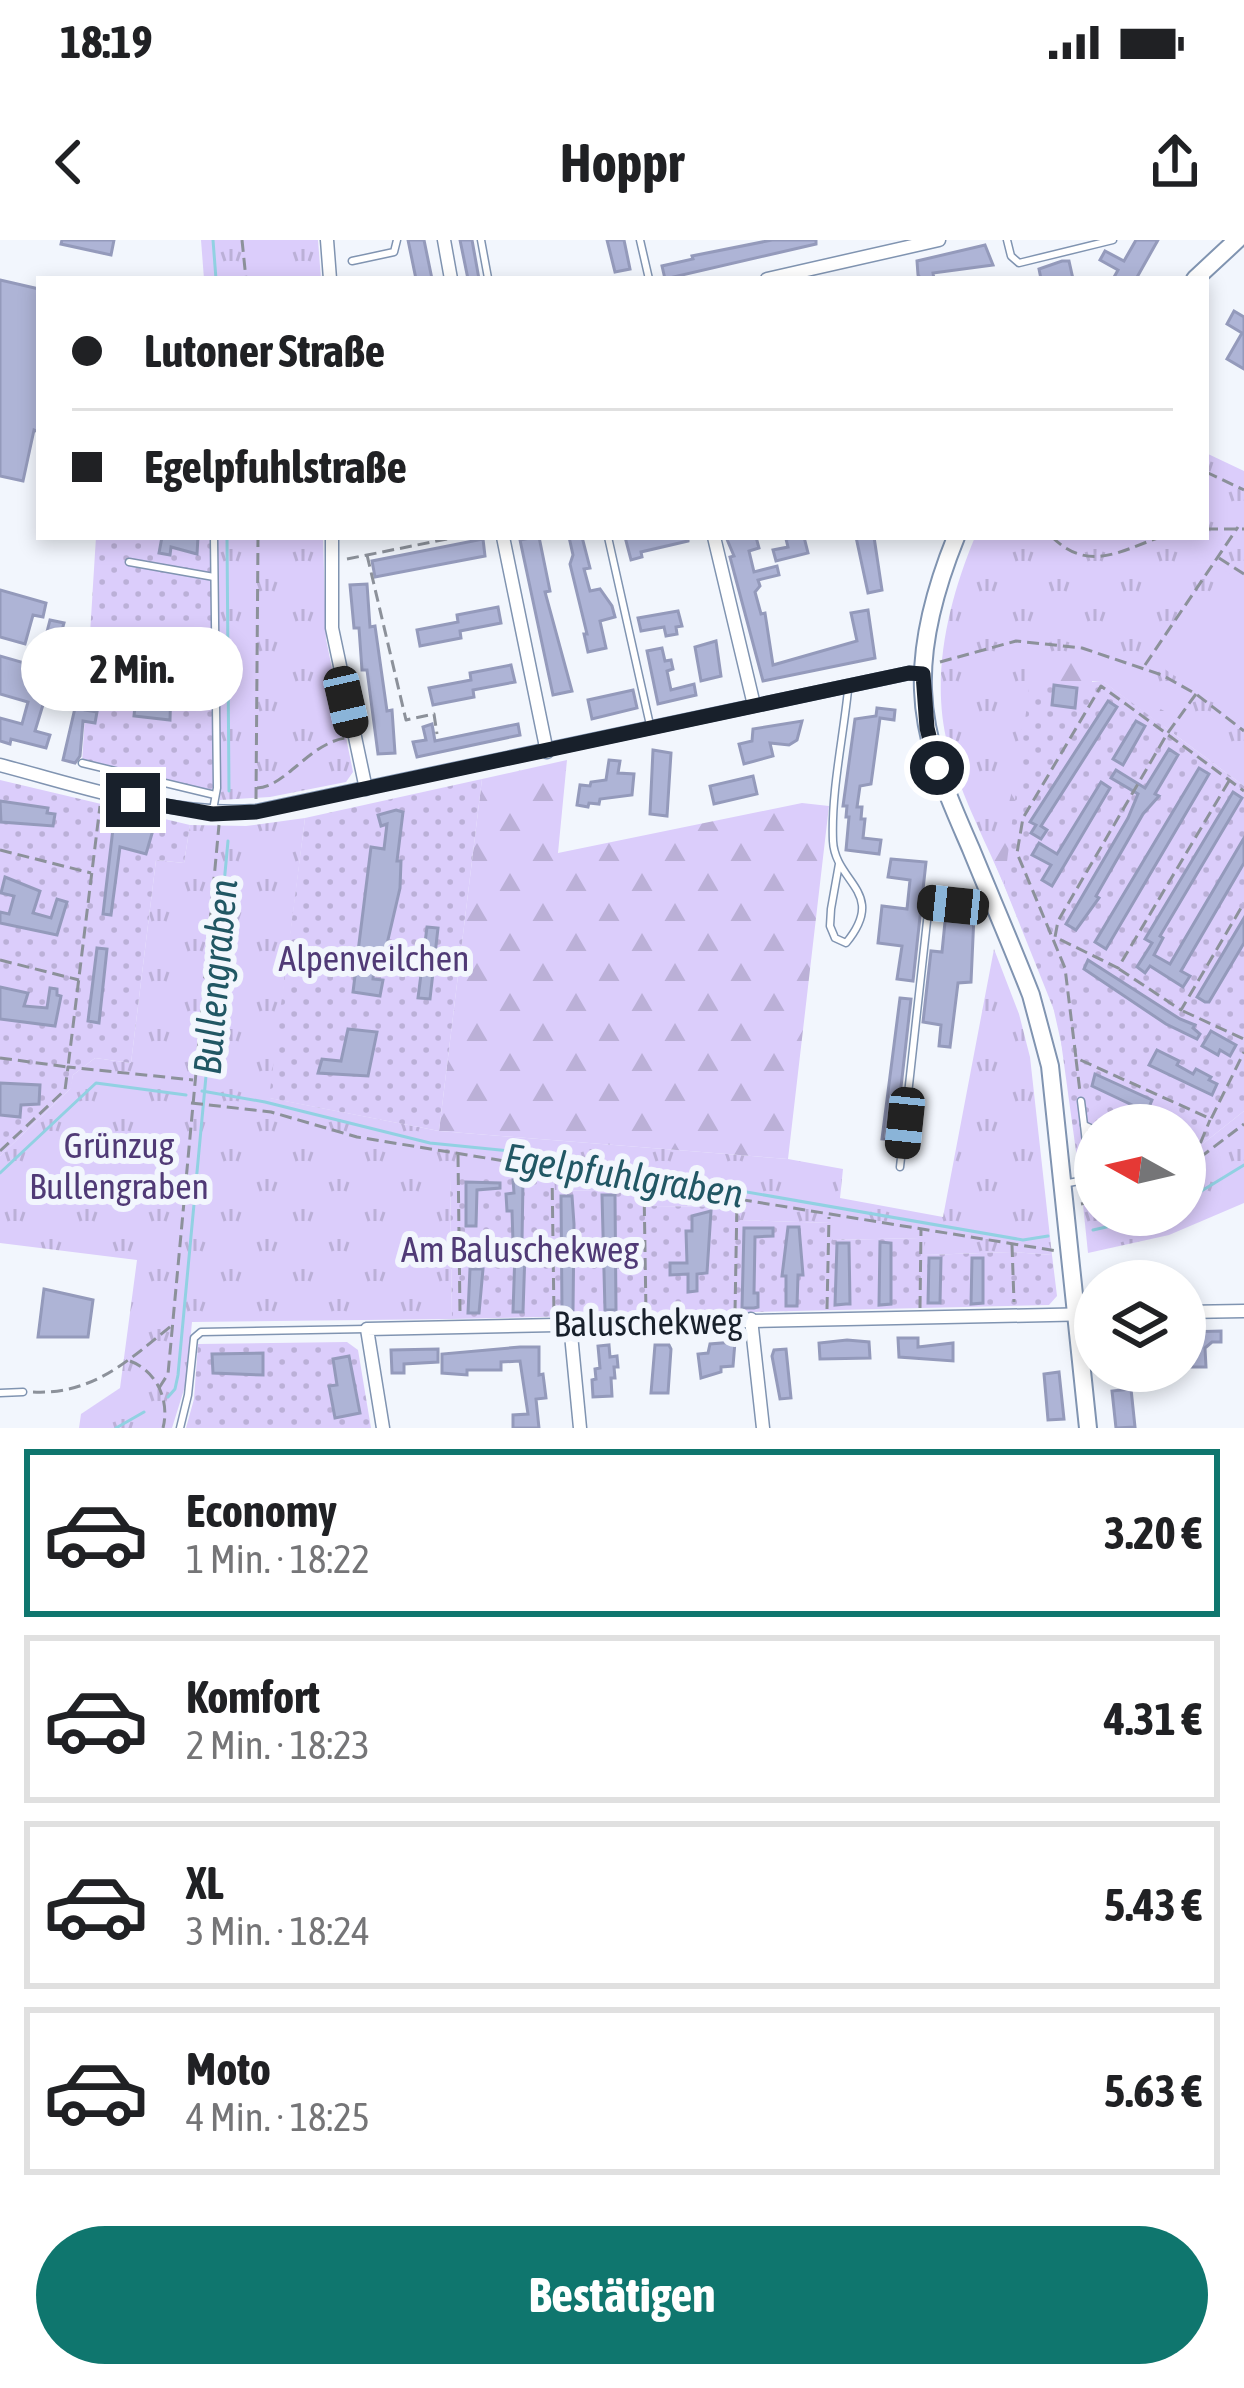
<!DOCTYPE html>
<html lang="de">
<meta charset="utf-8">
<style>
:root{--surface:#fff;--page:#f2f2f2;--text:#202124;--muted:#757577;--line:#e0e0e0;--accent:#0f766e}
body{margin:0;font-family:"Asap Condensed",sans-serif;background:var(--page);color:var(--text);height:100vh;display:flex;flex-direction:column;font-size:45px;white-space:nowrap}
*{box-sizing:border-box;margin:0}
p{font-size:39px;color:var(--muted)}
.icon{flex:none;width:66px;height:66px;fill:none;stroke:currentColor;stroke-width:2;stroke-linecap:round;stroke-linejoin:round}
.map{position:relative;height:1188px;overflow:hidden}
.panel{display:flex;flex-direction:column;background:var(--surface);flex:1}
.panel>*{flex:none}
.top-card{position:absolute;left:36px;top:36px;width:1173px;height:264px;border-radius:0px;box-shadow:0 6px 18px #0003;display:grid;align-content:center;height:264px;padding:0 36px;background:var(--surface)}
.needle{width:78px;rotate:278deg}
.controls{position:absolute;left:1074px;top:864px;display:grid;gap:24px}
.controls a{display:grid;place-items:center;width:132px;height:132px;border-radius:50%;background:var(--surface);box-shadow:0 6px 18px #0003;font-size:60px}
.end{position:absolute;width:54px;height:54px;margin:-27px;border:15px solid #18202b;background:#fff;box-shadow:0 0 0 6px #fff}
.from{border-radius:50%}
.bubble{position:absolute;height:84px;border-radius:42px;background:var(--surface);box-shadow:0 6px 18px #0003;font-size:39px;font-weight:700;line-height:84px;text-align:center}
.car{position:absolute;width:36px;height:72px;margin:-36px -18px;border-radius:15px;box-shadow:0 0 9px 3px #0007;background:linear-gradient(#222 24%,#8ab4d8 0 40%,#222 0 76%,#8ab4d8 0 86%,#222 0)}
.top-card b{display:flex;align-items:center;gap:42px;height:114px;font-size:45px}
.top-card b+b{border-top:3px solid var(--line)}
.top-card i{width:30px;height:30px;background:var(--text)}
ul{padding:21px 0 0;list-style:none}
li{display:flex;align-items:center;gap:36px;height:168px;margin:0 24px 18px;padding:0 12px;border:6px solid var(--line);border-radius:0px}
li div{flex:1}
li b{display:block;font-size:45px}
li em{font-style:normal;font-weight:700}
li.on{border-color:var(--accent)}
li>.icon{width:108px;height:108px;stroke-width:1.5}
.action{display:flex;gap:24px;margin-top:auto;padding:24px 36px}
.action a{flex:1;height:138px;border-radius:72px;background:var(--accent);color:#fff;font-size:48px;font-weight:700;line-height:138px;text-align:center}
.status{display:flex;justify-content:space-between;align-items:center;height:84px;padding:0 60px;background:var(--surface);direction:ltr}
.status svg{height:33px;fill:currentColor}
header{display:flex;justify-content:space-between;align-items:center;height:156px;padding:0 36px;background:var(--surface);font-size:54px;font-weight:700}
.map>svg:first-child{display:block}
.grass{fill:url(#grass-tufts)}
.forest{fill:url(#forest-firs)}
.garden{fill:url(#garden-dots)}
.pitch{fill:#dbcdfb}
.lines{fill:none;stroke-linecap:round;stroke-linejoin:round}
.stream{stroke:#91d1e2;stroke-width:3}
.building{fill:#aeb4d6;stroke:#949abb;stroke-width:3}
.lane-casing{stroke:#8094b1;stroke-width:9}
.street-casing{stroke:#8094b1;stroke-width:15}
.secondary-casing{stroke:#8094b1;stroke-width:20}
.path{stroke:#8c919a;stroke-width:3;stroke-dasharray:12 6;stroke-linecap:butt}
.lane{stroke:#fff;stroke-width:6}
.street{stroke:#fff;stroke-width:12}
.secondary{stroke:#fff;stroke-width:16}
.route{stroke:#18202b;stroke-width:15}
.labels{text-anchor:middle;stroke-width:12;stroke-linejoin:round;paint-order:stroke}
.park-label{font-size:36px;fill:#503a76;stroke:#f2f6fd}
.street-label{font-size:36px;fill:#18202b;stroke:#f2f6fd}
.water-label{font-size:39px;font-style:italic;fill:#215764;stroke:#f2f6fd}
</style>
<div class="status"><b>18:19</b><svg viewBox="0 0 49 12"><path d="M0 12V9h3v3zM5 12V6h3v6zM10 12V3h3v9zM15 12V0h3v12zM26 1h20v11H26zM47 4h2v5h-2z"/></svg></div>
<header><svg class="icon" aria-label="back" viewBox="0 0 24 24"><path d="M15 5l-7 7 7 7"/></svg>Hoppr<svg class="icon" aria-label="share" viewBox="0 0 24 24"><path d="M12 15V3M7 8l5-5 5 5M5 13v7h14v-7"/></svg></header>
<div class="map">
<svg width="1244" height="1188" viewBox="0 0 1244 1188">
<defs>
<pattern id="grass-tufts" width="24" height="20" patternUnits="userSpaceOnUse" patternTransform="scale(3)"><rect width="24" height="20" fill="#dbcdfb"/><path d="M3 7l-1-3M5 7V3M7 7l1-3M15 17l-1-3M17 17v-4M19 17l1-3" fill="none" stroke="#bbb0d7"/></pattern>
<pattern id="forest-firs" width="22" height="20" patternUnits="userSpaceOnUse" patternTransform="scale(3)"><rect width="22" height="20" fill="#dbcdfb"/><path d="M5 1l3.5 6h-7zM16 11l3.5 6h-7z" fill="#bbb0d7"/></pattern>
<pattern id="garden-dots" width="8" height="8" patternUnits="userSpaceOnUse" patternTransform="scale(3)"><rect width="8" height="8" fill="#dbcdfb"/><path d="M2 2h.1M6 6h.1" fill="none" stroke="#bbb0d7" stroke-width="1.8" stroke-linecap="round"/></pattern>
</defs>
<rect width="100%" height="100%" fill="#f2f6fd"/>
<g class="grass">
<polygon points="201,0 318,0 321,39 204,39"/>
<path d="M 1206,213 L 1244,231 L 1244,546 L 1104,442 L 1092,441 L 1004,645 C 985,600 960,554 948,506 C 930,437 948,362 975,297 L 1206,297 Z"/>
<polygon points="218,297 323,297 326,399 353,532 346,542 270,557 220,560"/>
<polygon points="305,578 270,858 439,891 788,919 843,929 840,958 943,977 994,709 1019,774 1030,817 1052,1015 1011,1012 924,1015 920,998 832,1000 831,983 740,980 739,967 648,966 647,952 555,950 450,938 452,1079 192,1082 186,1143 172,1188 79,1188 81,1174 120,1148 137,1020 0,1003 0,916 70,849 73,835 95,818 131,823 156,620 184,623 190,585 246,586"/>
<polygon points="1244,871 1244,963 1169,995 1088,1013 1082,955 1095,952 1095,975 1185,975 1185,918"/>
</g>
<g class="forest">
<path d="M 1033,412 L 1101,421 L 1137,456 L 1166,472 L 1164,487 L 1104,442 L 1092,441 L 1064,737 L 1069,838 L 1050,753 L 988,607 C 1022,565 1021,473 1027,419 Z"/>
<polygon points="567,520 558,613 802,563 829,566 788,919 439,891 482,539"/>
</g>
<g class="garden">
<polygon points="96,297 218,297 220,555 82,523"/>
<polygon points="1030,441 1104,442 1244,546 1244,871 1185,918 1185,885 1095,885 1095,952 1082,955 1058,780 1004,645"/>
<polygon points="482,539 439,891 269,858 305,578"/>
<polygon points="0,540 190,585 184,623 156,620 131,823 95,818 73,835 71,848 0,916"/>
<polygon points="549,936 554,937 555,950 647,952 648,966 740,967 740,980 832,983 833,1000 920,998 924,1000 925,1015 1011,1012 1052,1015 1057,1056 1049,1065 452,1079 450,937"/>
<polygon points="347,1102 358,1110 371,1188 186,1188 194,1159 198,1104"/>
</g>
<polygon class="pitch" points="1224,330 1244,343 1244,482 1160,426"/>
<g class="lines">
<g class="stream">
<polyline points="213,0 216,39"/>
<polyline points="227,297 229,551"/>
<polyline points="202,851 265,862 430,903 511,911 1023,1000 1048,996"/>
<polyline points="0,933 96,843 186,855"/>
<polyline points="1185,961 1244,925"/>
<polyline points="1093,990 1160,975"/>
<polyline points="168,1157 175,1149 178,1135 228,601"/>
<polyline points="116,1188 144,1172"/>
</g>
</g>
<g class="building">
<polygon points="62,0 114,0 111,15 61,4"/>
<polygon points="408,0 424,0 432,39 416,39"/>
<polygon points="460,0 472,0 479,39 468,39"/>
<polygon points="607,0 624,0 630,29 615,32"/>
<polygon points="772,0 816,0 816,4 665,39 662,26 693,19 692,16"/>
<polygon points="1136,0 1158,0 1136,39 1113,39 1118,30 1100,20 1105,11 1124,21"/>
<polygon points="985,5 993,25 933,33 934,39 921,39 918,35 917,21"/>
<polygon points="1062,21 1069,21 1073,39 1041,39 1039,29"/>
<polygon points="0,40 39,49 39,192 34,190 23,241 0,236"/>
<polygon points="1234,71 1244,77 1244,129 1227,119 1242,93 1227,84"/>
<polygon points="162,297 198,297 197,314 171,307 170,315 159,313"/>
<polygon points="535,297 539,297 550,351 545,352 572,451 553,455 520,300"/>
<polygon points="569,297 582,297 590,328 584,329 590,351 600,349 612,366 615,377 600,381 606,408 588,412 584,394 587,394 570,324 573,315"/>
<polygon points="625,297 688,297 688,301 641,312 642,317 631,320"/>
<polygon points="726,297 756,297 759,308 749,311 754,332 777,326 779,335 758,340 760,346 755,352 761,374 765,373 773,425 857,401 851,373 868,370 875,418 763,441 730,317 734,316"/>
<polygon points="804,297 808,313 776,321 773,310 788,307 786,299"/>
<polygon points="856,297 874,297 882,350 868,353"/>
<polygon points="483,299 485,316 375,337 372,321"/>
<polygon points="367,344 370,387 375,386 387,471 392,470 395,513 378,514 367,430 362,430 359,388 354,388 350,345"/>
<polygon points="0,350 46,363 43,377 33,375 25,404 0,397"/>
<polygon points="498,367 501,383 460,391 461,398 420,406 417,390 458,382 457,375"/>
<polygon points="678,371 682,386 676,387 677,394 666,396 664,387 641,391 638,378"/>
<polygon points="50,380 64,383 57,408 60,409 35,491 50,495 46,508 11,499 10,504 0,501 0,478 22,484 28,462 0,454 0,416 38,427"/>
<polygon points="716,401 721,436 701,441 695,407"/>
<polygon points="81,403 89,404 85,470 97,472 95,483 83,481 80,516 75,523 63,520 75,468"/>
<polygon points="662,408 665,421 671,420 673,429 667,431 671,450 694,444 696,455 658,464 647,411"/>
<polygon points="511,425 515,442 473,450 474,457 433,465 429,448 471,440 470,433"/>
<polygon points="162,445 171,445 170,480 134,476 137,447 162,449"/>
<polygon points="1054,445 1077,448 1075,468 1052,465"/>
<polygon points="633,450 637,468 592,479 588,460"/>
<polygon points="1108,461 1117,467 1041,586 1047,590 1041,599 1031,593 1036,585 1030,582"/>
<polygon points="877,468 895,470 894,480 880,478 871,544 860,546 857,567 862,567 861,579 865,579 863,598 881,600 879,614 846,610 849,577 846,577 847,566 843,566 855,479 876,476"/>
<polygon points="802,481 797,500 789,505 770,503 773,516 744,524 739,504 752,501 753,489"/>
<polygon points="1136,481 1145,486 1123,525 1113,519"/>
<polygon points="432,484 435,501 518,484 520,495 417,517 413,502 426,500 423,487"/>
<polygon points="1169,509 1178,515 1155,554 1159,556 1143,574 1096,656 1099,658 1076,690 1066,684 1128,578 1138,554 1111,538 1116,530 1145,548"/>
<polygon points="653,510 671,513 667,576 650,574"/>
<polygon points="609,520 620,521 618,533 634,534 632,555 600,559 599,564 589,563 588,567 577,565 580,545 590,546 591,542 606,540"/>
<polygon points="1199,528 1209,534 1106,709 1095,702"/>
<polygon points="753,536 757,554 714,564 710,546"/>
<polygon points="1101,542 1110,548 1052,646 1042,640 1051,625 1032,615 1039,603 1057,614"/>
<polygon points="1233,552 1242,558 1160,696 1163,698 1154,715 1170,724 1244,598 1244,623 1181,731 1190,736 1183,747 1150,726 1145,733 1137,727 1152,703 1145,699"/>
<polygon points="0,561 48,568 47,573 55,574 53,586 1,582"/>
<polygon points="396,570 403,572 397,621 401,621 400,648 383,721 375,720 373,739 383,740 380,756 353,752 371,607 384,609 387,584 381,586 378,575"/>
<polygon points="114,580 153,590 146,614 120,607 111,675 103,674"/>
<polygon points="891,619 926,622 913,741 897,739 902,706 878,703 882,666 907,669 910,640 888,637"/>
<polygon points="5,637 40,651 33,673 51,678 57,659 67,662 57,695 0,683 0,672 9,674 14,656 1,653"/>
<polygon points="946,672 974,675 971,742 958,743 950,807 939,806 941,785 923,782 931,711 942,712"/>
<polygon points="1244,678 1244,703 1209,762 1205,762 1197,757"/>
<polygon points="427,687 438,688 430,759 418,758"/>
<polygon points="97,708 107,709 99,783 88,781"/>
<polygon points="1088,720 1180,779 1195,785 1193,788 1200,794 1197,799 1166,784 1084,729"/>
<polygon points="0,747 28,753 24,766 47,768 50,748 57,749 57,755 61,756 55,786 0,779"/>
<polygon points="900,758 911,759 895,900 882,899"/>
<polygon points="348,789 377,792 368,836 318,833 322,819 341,821"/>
<polygon points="1211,791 1236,805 1230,816 1220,810 1218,815 1202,806"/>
<polygon points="1157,810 1179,821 1177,825 1193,834 1196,829 1211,837 1209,840 1217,844 1212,855 1149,825"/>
<polygon points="1095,834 1152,860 1147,872 1092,846"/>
<polygon points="0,843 40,845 39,864 21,865 20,877 0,875"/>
<polygon points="513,940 523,940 522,1002 513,1002 512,971 507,971 506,954 514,953"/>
<polygon points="466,942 500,943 500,948 477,950 476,986 466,986"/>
<polygon points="602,955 615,955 616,1070 605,1070"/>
<polygon points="561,956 572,956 574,984 573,1070 562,1071"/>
<polygon points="711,971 707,1033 697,1034 697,1051 688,1052 688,1034 670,1035 670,1023 687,1023 686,991 692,991 692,976"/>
<polygon points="788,987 799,987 803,1035 798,1035 797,1066 786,1066 786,1036 782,1036"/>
<polygon points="744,988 773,988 773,996 755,997 754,1053 758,1053 758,1067 754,1068 742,1068"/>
<polygon points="880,1002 891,1003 891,1064 879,1065"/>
<polygon points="837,1003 849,1003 850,1064 846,1064 835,1065"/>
<polygon points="515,1012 525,1012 523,1072 513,1072"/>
<polygon points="929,1018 941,1018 940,1063 928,1063"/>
<polygon points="972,1018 983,1018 983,1063 971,1064"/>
<polygon points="470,1029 483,1029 479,1073 468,1073"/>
<polygon points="44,1049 93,1060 88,1097 38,1097"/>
<polygon points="1221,1091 1221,1102 1212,1102 1205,1108 1206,1127 1191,1127 1187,1092"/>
<polygon points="898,1098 918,1098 918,1107 953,1103 953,1121 899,1117"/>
<polygon points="847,1100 869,1102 870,1118 820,1119 819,1103"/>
<polygon points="735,1102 733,1126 721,1127 721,1132 701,1138 698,1114 708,1113 710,1104"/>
<polygon points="609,1105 610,1117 617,1116 618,1127 614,1127 615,1138 611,1138 612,1156 593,1157 592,1140 596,1139 595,1129 600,1128 598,1106"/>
<polygon points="655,1105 669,1105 671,1109 668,1153 651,1153"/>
<polygon points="520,1107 539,1107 539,1135 543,1134 546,1158 536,1159 539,1188 513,1188 513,1175 528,1174 520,1121 501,1122 501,1130 467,1130 467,1135 442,1133 442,1114"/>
<polygon points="438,1109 438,1122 404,1124 404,1133 392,1133 391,1110"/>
<polygon points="786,1109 791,1158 780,1159 772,1116 774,1110"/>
<polygon points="263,1113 263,1135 213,1133 212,1114"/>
<polygon points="349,1116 360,1173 335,1178 329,1146 337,1145 333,1119"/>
<polygon points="1059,1132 1064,1179 1048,1180 1044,1134"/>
<polygon points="1131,1149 1135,1187 1116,1188 1112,1151"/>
</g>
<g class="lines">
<defs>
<g id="lane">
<polyline points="481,0 488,38"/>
<polyline points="640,0 649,39"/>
<polyline points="1007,0 1011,16 1019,23 1113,0"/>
<polyline points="352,21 394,12 397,0"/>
<polyline points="608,297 650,485"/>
<polyline points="129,322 214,337"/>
<polyline points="101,413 216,433"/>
<polyline points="82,523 215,555"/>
<polyline points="213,570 217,548 214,297"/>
<path d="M 839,624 L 831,669 L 830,686 L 835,698 L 846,703 C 888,652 835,643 833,601 C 831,552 843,499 848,450"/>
<polyline points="1081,861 1084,885"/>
<polyline points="900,927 929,663 992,668"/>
<polyline points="1090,939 1084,885 1095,890"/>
<polyline points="1063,944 1095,938"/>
<polyline points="0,1153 23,1152"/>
<polyline points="180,1188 188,1155 194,1098 201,1092 367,1089"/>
</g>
<g id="street">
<polyline points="327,0 330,39"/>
<polyline points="444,0 451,39"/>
<polyline points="767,39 939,0"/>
<polyline points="332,297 332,388 366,549"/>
<polyline points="503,297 547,512"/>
<polyline points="714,297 754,465"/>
<path d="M 0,525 C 84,547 168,577 256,571 L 909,433 L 923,434"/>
<polyline points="1185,1072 1244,1071"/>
<polyline points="751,1079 763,1188"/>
<polyline points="570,1084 580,1188"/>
<polyline points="383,1188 367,1089 1095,1074"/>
</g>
<g id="secondary">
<polyline points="1195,39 1237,0"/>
<path d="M 956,297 C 937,344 921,399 923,450 C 925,508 949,558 971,609 C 991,658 1012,706 1031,755 L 1050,826 L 1088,1188"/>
</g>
</defs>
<use href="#lane" class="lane-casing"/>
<use href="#street" class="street-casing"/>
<use href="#secondary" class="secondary-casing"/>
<g class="path">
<polyline points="242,0 246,39"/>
<polyline points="1206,232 1244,250"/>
<polyline points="1206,289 1244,289"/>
<path d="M 1052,297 C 1088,332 1119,312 1160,297"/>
<polyline points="367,315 406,480 434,474 437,494"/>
<polyline points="1219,318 1244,334"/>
<polyline points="347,319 457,297"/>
<polyline points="940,422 1016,401 1082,408 1162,435 1196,454 1244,491"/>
<polyline points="1145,425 1238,287"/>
<polyline points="1196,454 1167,494 1101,446 1023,578 1017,613 1065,728 1076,818 1211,879 1244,812"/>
<polyline points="1229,541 1118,728 1055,697 1058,681 1167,494 1244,551"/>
<path d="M 257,548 C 285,547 309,504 345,498"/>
<polyline points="256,559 258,297"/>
<polyline points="0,610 91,633"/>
<polyline points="0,720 79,740"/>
<polyline points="1119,729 1181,770 1244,663"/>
<polyline points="1183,771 1244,799"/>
<polyline points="0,818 68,827 100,566"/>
<polyline points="1076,819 1080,852"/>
<polyline points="191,863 271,872 357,897 1057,1011"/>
<polyline points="0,911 65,850 68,827 193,840"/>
<polyline points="1185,912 1200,904 1210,880"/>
<polyline points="458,915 460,1073"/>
<polyline points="1185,929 1244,884"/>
<polyline points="552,930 554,1076"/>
<polyline points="644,946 646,1074"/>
<polyline points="1081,964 1095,961"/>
<polyline points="1012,1005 1014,1062"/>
<polyline points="920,1068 921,989"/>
<polyline points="827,1069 829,977"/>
<polyline points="735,1072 737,961"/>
<path d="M 130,1121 C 157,1131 170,1161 163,1188"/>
<polyline points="159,1148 168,1134 219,585"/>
<path d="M 33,1152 C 92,1155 128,1121 171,1086"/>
</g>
<use href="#lane" class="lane"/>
<use href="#street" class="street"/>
<use href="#secondary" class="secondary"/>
</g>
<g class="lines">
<polyline class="route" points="133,560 212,574 256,572 909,433 923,434 927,488 937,528"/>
</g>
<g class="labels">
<g class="park-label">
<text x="374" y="731">Alpenveilchen</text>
<text x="119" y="918">Grünzug<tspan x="119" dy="41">Bullengraben</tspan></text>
<text x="520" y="1022">Am Baluschekweg</text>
</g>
<g class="street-label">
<text transform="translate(648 1082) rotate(-1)" y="13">Baluschekweg</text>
</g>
<g class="water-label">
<text transform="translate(215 737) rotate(-85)" y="14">Bullengraben</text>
<text transform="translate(624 935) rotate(9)" y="14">Egelpfuhlgraben</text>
</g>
</g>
</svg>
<div class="controls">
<a><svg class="needle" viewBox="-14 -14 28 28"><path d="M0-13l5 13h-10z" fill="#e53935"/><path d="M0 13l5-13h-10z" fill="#757577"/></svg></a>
<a><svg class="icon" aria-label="layers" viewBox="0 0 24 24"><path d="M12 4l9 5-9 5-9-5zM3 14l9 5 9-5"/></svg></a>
</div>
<i class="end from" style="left:937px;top:528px"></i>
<i class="end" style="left:133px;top:560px"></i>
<div class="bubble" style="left:21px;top:387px;width:222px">2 Min.</div>
<i class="car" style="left:346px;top:462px;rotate:167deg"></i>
<i class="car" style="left:953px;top:665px;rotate:276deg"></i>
<i class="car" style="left:905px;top:883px;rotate:186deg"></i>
<div class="top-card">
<b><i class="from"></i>Lutoner Straße</b>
<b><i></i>Egelpfuhlstraße</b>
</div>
</div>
<section class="panel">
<ul>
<li class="on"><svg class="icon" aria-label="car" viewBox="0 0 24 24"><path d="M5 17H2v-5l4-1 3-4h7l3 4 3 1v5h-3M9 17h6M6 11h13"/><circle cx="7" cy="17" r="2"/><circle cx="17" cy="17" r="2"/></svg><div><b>Economy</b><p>1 Min. · 18:22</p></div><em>3.20 €</em></li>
<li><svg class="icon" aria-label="car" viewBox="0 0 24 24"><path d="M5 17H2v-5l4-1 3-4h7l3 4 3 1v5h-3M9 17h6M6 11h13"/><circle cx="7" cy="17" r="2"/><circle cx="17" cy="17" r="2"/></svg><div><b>Komfort</b><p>2 Min. · 18:23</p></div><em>4.31 €</em></li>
<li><svg class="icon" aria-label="car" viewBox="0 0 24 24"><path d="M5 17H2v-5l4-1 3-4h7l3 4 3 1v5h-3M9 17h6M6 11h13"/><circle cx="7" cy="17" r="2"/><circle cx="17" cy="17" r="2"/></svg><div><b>XL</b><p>3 Min. · 18:24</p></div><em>5.43 €</em></li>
<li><svg class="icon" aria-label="car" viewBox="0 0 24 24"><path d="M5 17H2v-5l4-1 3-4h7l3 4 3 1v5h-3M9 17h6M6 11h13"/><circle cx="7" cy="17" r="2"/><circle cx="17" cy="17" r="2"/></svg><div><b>Moto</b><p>4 Min. · 18:25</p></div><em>5.63 €</em></li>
</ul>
<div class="action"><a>Bestätigen</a></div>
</section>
